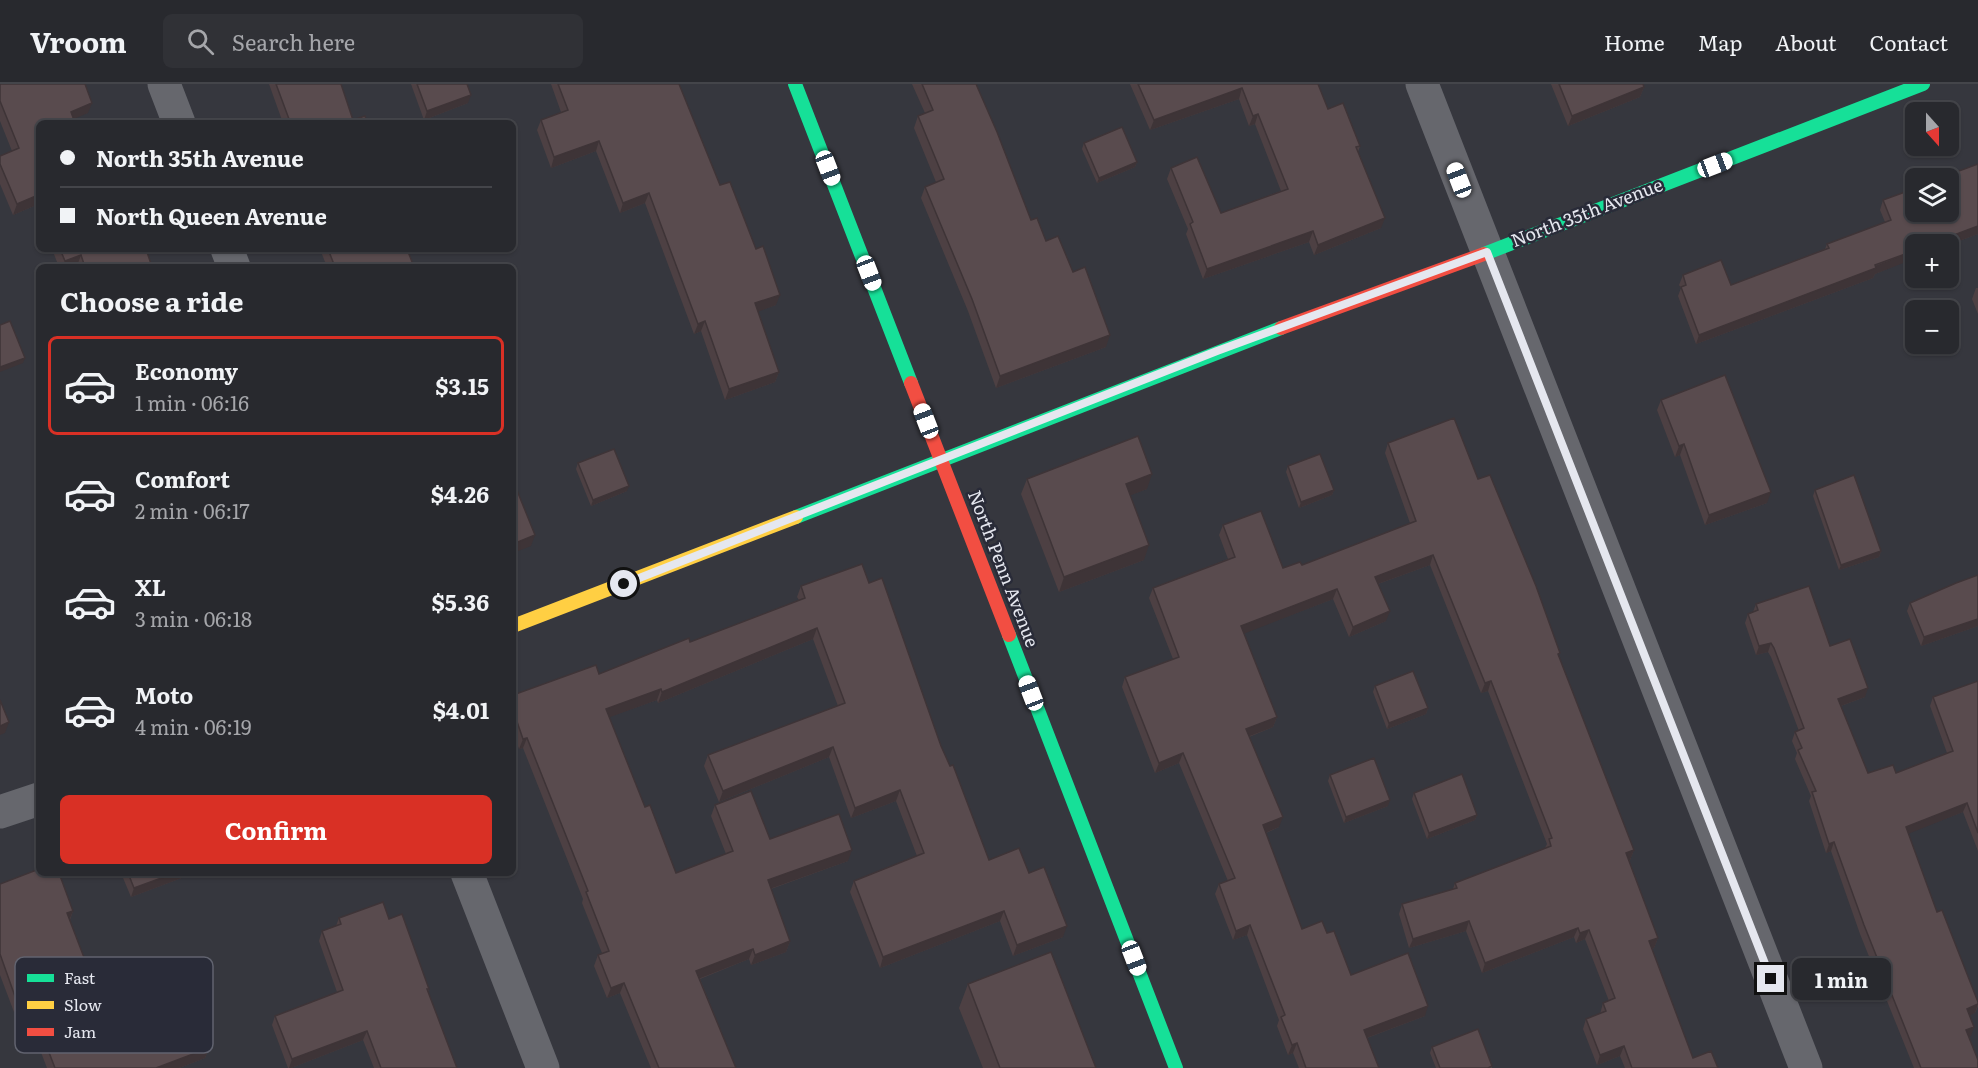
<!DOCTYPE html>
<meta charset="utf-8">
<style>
:root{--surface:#28292e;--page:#303136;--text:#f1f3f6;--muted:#a5a6aa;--line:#44454a;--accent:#d93025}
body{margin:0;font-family:Literata,serif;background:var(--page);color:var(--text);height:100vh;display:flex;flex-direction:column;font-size:22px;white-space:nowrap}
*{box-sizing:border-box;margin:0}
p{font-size:20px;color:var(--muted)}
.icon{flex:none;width:33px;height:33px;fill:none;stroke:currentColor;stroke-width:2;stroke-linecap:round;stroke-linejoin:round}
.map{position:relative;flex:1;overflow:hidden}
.details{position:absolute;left:36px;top:180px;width:480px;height:612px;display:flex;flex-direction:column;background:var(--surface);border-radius:9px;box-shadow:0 2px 4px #0004,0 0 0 2px var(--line)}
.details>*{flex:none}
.guide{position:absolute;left:36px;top:36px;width:480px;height:132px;border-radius:9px;box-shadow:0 2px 4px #0004,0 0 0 2px var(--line);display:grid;align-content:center;height:132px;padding:0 24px;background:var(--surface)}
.needle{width:39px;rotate:159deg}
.controls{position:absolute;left:1905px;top:18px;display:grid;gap:12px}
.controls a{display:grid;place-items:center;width:54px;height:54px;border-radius:9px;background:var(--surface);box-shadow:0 2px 4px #0004,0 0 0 2px var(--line);font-size:30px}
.end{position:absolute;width:27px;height:27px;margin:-14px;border:8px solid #e5e7ef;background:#111;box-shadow:0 0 0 3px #111}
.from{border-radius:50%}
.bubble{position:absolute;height:42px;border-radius:9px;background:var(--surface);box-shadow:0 2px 4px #0004,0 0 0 2px var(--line);font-size:20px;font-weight:700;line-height:42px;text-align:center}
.car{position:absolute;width:18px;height:36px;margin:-18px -9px;border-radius:8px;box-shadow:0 0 4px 2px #0007;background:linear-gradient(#fff 24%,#345 0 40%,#fff 0 76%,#345 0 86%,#fff 0)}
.guide b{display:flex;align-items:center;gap:21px;height:57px;font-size:22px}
.guide b+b{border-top:2px solid var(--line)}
.guide i{width:15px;height:15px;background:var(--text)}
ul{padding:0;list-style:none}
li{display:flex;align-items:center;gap:18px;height:99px;margin:0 12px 9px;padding:0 12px;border:3px solid transparent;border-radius:9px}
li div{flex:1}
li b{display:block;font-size:22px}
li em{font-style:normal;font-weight:700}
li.current{border-color:var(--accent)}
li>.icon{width:54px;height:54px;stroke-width:1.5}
h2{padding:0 24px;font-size:27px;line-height:72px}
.primary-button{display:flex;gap:12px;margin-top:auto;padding:12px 24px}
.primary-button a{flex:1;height:69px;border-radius:9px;background:var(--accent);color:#fff;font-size:24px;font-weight:700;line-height:69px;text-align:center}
header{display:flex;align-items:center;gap:36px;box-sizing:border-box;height:84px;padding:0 30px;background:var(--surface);border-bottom:2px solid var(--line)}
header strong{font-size:28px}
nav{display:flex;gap:33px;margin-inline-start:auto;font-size:21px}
.search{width:420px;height:54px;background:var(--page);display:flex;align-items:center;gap:15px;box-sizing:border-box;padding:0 21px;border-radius:9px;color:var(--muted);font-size:22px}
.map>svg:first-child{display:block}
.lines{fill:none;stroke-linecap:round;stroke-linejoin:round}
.street{stroke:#66676d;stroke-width:33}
.fast{stroke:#16e098;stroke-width:14}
.slow{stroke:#ffcf43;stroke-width:14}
.jam{stroke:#f24e42;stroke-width:14}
.wall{fill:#4d4043}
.shaded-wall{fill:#3e3437}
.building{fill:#594b4e;stroke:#3e3437;stroke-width:1.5}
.route{stroke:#e5e7ef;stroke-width:8}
.labels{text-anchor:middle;stroke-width:5;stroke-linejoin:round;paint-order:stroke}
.street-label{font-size:18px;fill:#e5e7ef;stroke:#292b38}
.key{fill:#292b38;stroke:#61636f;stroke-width:1.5}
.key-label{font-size:16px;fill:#e5e7ef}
</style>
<header>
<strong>Vroom</strong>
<div class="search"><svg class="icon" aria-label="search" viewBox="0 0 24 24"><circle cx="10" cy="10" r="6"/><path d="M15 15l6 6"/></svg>Search here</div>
<nav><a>Home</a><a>Map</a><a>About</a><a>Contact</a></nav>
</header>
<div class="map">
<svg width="1978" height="984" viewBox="0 0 1978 984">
<rect width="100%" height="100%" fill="#36373e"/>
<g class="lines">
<g class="street">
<polyline points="164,0 179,39"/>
<polyline points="1422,0 1806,984"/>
<polyline points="227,165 234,183"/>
<polyline points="0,728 39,715"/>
<polyline points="467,789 543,984"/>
</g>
<g class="fast">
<polyline points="795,0 911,299"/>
<polyline points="1484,170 1923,0"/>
<polyline points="796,433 1281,244"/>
<polyline points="1009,551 1176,984"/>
</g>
<polyline class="slow" points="513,542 796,433"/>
<g class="jam">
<polyline points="1281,244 1484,170"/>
<polyline points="911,299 1009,551"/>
</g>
</g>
<g class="wall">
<polygon points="0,0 88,29 39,39 39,135 34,122 13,131 0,100 0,72 12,67 0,37"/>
<polygon points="269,0 341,0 353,36 367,39 283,39"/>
<polygon points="411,0 467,0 468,19 424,36"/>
<polygon points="551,0 679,0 720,101 776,221 758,227 779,288 775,298 725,316 701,247 694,250 645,119 620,129 596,67 551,84 537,46 541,36 561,28"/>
<polygon points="912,0 976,0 1031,136 1046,157 1073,188 1106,263 996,304 968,227 921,114 925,103 936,98 914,44 918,32 925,29"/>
<polygon points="1130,0 1318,0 1328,25 1360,62 1358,68 1381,144 1314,171 1309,158 1203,195 1186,150 1188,145 1167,95 1171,84 1221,129 1281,107 1255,40 1249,42 1239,15 1150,46"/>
<polygon points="1551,0 1643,0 1644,3 1640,13 1568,42"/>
<polygon points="1084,59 1137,78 1135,83 1097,99 1082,65"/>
<polygon points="1883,116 1978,150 1948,161 1948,160 1875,190 1873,194 1696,260 1678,212 1681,204 1679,201 1683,191 1731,201 1825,165 1827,160 1885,138 1880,126"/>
<polygon points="52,165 146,165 152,183 77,183 77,182 73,183 59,183"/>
<polygon points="320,165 407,165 414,183 327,183"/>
<polygon points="1976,204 1978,204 1978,230 1972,215"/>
<polygon points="1661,316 1767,419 1705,441 1680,371 1675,373 1657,326"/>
<polygon points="1388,359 1478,395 1559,573 1634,766 1630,776 1629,777 1658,854 1654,864 1652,865 1693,974 1718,984 1625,984 1620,972 1597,981 1583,945 1586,935 1600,930 1603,919 1609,917 1585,855 1576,859 1574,853 1482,889 1466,847 1409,864 1399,830 1402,820 1453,805 1455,799 1545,764 1547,760 1488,607 1481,609 1430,481 1378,500 1386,537 1349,553 1333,515 1244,549 1277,633 1273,643 1249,653 1279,743 1266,749 1302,845 1327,849 1351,891 1425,932 1367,954 1379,984 1299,984 1293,969 1288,971 1277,942 1279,936 1247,851 1233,856 1215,810 1219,800 1228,797 1179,679 1155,689 1122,603 1125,593 1173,575 1149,514 1153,504 1228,475 1219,451 1223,441 1283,484 1302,481 1410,439 1385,369"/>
<polygon points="578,379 627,407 591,422 576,385"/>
<polygon points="1288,382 1334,406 1332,411 1299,424 1286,388"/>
<polygon points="1027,395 1147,405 1130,411 1144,476 1059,508 1021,410"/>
<polygon points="1815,406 1881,467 1879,473 1839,486 1813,412"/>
<polygon points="1978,491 1978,542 1921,562 1907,527 1910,519"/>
<polygon points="869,499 941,662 989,776 1029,789 1063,853 1013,872 1000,837 880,884 850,808 854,797 917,772 896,717 851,734 829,673 719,718 704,682 708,671 838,622 813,555 658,619 657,616 609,633 645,723 676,789 726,770 711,732 715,721 770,755 848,777 771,805 790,857 786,868 751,881 749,875 700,895 736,984 651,984 620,909 607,914 594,882 598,871 602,869 582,819 583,815 523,664 519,665 513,648 513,611 599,590 690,558 799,516 797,513 801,502"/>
<polygon points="1756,520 1830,562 1865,613 1841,622 1868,689 1896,689 1947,669 1930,622 1933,613 1978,597 1978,767 1963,728 1908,749 1937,828 1978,918 1978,922 1975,929 1969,931 1971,952 1969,952 1978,984 1914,984 1860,850 1831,767 1826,769 1809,717 1811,712 1795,675 1797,669 1792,657 1795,648 1799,647 1771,573 1768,568 1756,571 1745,539 1748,530 1753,528"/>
<polygon points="1375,602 1428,624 1426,630 1387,645 1373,608"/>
<polygon points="1330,691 1388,722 1344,739 1328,697"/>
<polygon points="1414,709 1477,731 1475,736 1427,755 1412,715"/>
<polygon points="121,789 195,789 131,813"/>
<polygon points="0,800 73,827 70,836 98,910 137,960 209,964 205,974 179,984 47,984 24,924 14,928 0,891"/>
<polygon points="339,834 389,835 429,905 428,908 457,984 374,984 363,956 291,984 288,984 272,941 275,932 337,908 319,857 322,847 336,842"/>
<polygon points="968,900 1096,984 983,984 959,924"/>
<polygon points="1432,963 1492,982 1492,984 1436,984 1430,969"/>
</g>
<g class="shaded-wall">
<polygon points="1644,3 1640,13 1568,42 1572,32"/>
<polygon points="1242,4 1239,15 1150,46 1154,36"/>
<polygon points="471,11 468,19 424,36 427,27"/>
<polygon points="92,19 88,29 67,38 71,28"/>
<polygon points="1258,30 1255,40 1249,42 1253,32"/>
<polygon points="599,57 596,67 551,84 554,73"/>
<polygon points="1137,78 1135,83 1097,99 1099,94"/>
<polygon points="649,109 645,119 620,129 623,119"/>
<polygon points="38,111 34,122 13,131 17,120"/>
<polygon points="1385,134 1381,144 1314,171 1318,161"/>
<polygon points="1978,142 1978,150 1948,161 1948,160 1930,160"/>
<polygon points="1313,147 1309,158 1203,195 1207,185"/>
<polygon points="1916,166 1916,174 1875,190 1873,194 1696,260 1699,251"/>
<polygon points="81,171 77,182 73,183 63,183 65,177"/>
<polygon points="780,211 776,221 752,230 755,219"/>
<polygon points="705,237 701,247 694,250 698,240"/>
<polygon points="1110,251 1106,263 996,304 1000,292"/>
<polygon points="25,274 23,279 0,288 0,283"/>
<polygon points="779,288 775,298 725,316 729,305"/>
<polygon points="1684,360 1680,371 1675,373 1679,362"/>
<polygon points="1152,390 1147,405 1121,415 1126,400"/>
<polygon points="629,402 627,407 591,422 593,416"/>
<polygon points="1334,406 1332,411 1299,424 1301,418"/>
<polygon points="1771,408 1767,419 1705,441 1709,431"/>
<polygon points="535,451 531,462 513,469 513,460"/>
<polygon points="1149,461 1144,476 1059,508 1064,493"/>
<polygon points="1881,467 1879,473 1839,486 1841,481"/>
<polygon points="1433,471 1430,481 1372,502 1375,493"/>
<polygon points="1337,505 1333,515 1238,552 1241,542"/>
<polygon points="1390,527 1386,537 1349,553 1353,543"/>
<polygon points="1978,535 1978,542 1921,562 1924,553"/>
<polygon points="817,544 813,555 658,619 662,608"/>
<polygon points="1771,559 1768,568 1756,571 1759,562"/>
<polygon points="1491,597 1488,607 1481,609 1485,599"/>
<polygon points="1868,604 1865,613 1835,624 1838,615"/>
<polygon points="661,605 657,616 602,636 606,625"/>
<polygon points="1428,624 1426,630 1387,645 1389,639"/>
<polygon points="1277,633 1273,643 1242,655 1246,645"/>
<polygon points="9,638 5,649 0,651 0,642"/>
<polygon points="527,654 523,664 519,665 523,655"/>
<polygon points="833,663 829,673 719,718 723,707"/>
<polygon points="1183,669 1179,679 1155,689 1159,679"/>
<polygon points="900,706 896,717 851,734 855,724"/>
<polygon points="1390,716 1388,722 1344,739 1346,733"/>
<polygon points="1967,719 1963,728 1903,752 1906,743"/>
<polygon points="1477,731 1475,736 1427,755 1429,749"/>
<polygon points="1283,733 1279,743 1260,751 1263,741"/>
<polygon points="1834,758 1831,767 1826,769 1829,760"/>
<polygon points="852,766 848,777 764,807 768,796"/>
<polygon points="1634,766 1630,776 1623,779 1626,769"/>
<polygon points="175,789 195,789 131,813 134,804"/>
<polygon points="73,827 69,837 67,829"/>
<polygon points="1004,827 1000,837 880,884 883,873"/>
<polygon points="1469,837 1466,847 1409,864 1413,855"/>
<polygon points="1250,841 1247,851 1233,856 1236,847"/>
<polygon points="1067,842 1063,853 1013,872 1017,861"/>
<polygon points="1578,844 1574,853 1482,889 1485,879"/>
<polygon points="1589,846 1585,855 1576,859 1580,849"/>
<polygon points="1658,854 1654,864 1646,867 1649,857"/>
<polygon points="790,857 786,868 751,881 755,871"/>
<polygon points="753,865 749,875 693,897 696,887"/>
<polygon points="624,899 620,909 607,914 611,904"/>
<polygon points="28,914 24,924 14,928 17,918"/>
<polygon points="1978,920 1975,929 1964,934 1967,925"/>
<polygon points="1428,922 1425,932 1361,956 1364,946"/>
<polygon points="1974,943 1971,952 1963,955 1966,946"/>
<polygon points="367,947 363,956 291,984 289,984 292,975"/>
<polygon points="1297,959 1293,969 1288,971 1292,961"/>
<polygon points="1624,962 1620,972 1597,981 1600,971"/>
<polygon points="209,964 205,974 179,984 156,984"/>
</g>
<g class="building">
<polygon points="0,0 85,0 92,19 71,28 75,39 39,39 39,115 38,111 17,120 0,80 0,72 19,64 0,17"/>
<polygon points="276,0 341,0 353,36 365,32 367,39 285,39 284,37 289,35"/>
<polygon points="417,0 467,0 471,11 427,27"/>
<polygon points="558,0 679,0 720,101 730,98 756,165 763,162 780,211 755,219 779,288 729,305 705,237 698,240 649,109 623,119 599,57 554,73 541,36 568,26"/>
<polygon points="922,0 976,0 997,48 1031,136 1037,134 1046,157 1058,152 1073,188 1085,183 1110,251 1000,292 972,215 925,103 944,95 918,32 933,26"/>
<polygon points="1138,0 1318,0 1328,25 1343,19 1360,62 1356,63 1385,134 1318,161 1313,147 1207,185 1190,140 1193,138 1171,84 1197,73 1221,129 1288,105 1258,30 1253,32 1242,4 1154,36"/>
<polygon points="1559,0 1643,0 1644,3 1572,32"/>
<polygon points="1122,43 1137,78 1099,94 1084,59"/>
<polygon points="1978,80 1978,142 1930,160 1916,160 1916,166 1875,181 1876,184 1699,251 1681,203 1686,201 1683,191 1721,176 1731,201 1829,164 1827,160 1891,136 1883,116 1916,104 1916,128 1948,128 1948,94 1940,94"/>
<polygon points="60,165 146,165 152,183 85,183 81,171 65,177"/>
<polygon points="328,165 407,165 414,183 335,183"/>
<polygon points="10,237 25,274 0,283 0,241"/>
<polygon points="1725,291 1771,408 1709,431 1684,360 1679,362 1661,316"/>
<polygon points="1454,334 1478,395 1490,391 1536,502 1560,569 1558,570 1634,766 1626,769 1658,854 1649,857 1693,974 1711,967 1718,984 1632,984 1624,962 1600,971 1586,935 1606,927 1603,919 1615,914 1589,846 1580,849 1578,844 1485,879 1469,837 1413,855 1402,820 1457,804 1455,799 1551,762 1549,755 1552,754 1491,597 1485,599 1433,471 1375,493 1390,527 1353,543 1337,505 1241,542 1277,633 1246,645 1283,733 1263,741 1302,845 1322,837 1327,849 1334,847 1351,891 1408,869 1428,922 1364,946 1379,984 1306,984 1297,959 1292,961 1281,933 1285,931 1250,841 1236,847 1219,800 1235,794 1183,669 1159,679 1125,593 1179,573 1153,504 1235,473 1223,441 1261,427 1283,484 1300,478 1302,481 1416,437 1388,359"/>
<polygon points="1138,352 1152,390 1126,400 1149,461 1064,493 1027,395"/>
<polygon points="614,365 629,402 593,416 578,379"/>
<polygon points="1320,370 1334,406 1301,418 1288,382"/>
<polygon points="1854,391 1881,467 1841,481 1815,406"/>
<polygon points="516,404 535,451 513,460 513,405"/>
<polygon points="862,480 869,499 882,494 941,662 950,682 953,681 989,776 1019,764 1029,789 1044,783 1067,842 1017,861 1004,827 883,873 854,797 924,769 900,706 855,724 833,663 723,707 708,671 845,619 817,544 662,608 661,605 606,625 645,723 650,721 676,789 733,767 715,721 751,707 770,755 839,730 852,766 768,796 790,857 755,871 753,865 696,887 736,984 659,984 624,899 611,904 598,871 609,867 586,808 588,807 527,654 523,655 513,626 513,611 596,581 599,590 689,554 690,558 805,514 801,502"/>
<polygon points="1978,491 1978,535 1924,553 1910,519 1956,499"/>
<polygon points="1809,502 1830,562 1850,555 1868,604 1838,615 1868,689 1893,681 1896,689 1953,667 1933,613 1978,597 1978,749 1967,719 1906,743 1937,828 1942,826 1978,918 1978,920 1967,925 1974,943 1966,946 1978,976 1978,984 1921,984 1864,841 1834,758 1829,760 1812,708 1816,707 1798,666 1802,664 1795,648 1804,644 1774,564 1771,559 1759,562 1748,530 1758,526 1756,520"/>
<polygon points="1413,587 1428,624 1389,639 1375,602"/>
<polygon points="0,616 9,638 0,642"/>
<polygon points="1374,674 1390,716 1346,733 1330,691"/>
<polygon points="1462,690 1477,731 1429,749 1414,709"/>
<polygon points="39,785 39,789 59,789 73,827 67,829 98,910 116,903 137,960 199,936 209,964 156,984 55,984 28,914 17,918 0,870 0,800"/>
<polygon points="128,789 175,789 134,804"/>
<polygon points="383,818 389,835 402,830 429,905 427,905 457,984 381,984 367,947 292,975 275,932 343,906 322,847 341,840 339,834"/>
<polygon points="1051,868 1096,984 1000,984 968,900"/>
<polygon points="1478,945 1492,982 1488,984 1440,984 1432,963"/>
</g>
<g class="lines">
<polyline class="route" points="624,500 1217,267 1487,168 1771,895"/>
</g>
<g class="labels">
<g class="street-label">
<text transform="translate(1587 129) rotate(-21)" y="6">North 35th Avenue</text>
<text transform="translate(1003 485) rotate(69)" y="6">North Penn Avenue</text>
</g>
</g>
<rect x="15" y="873" width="198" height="96" rx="9" class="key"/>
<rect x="27" y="890" width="27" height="8" fill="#16e098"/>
<rect x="27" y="917" width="27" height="8" fill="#ffcf43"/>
<rect x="27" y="944" width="27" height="8" fill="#f24e42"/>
<g class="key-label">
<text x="64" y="900">Fast</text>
<text x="64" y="927">Slow</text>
<text x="64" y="954">Jam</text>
</g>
</svg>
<div class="controls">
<a><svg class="needle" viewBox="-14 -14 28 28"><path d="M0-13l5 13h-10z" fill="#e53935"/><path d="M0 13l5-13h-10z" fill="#a5a6aa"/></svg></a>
<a><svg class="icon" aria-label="layers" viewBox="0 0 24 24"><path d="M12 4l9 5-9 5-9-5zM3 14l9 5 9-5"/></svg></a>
<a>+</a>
<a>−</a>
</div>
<i class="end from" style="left:624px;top:500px"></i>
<i class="end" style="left:1771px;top:895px"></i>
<div class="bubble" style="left:1792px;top:874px;width:99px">1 min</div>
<i class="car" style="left:1715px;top:81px;rotate:69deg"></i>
<i class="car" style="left:828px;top:84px;rotate:159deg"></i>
<i class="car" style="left:1459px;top:96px;rotate:339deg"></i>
<i class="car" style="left:869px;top:189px;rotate:159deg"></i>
<i class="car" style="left:926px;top:337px;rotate:339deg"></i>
<i class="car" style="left:1031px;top:609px;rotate:339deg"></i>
<i class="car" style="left:1134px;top:874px;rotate:159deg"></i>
<div class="guide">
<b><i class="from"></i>North 35th Avenue</b>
<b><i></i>North Queen Avenue</b>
</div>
<section class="details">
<h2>Choose a ride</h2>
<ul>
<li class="current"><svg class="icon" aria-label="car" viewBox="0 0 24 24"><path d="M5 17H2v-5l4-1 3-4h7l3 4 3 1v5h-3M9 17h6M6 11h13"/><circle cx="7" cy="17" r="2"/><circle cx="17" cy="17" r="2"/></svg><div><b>Economy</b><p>1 min · 06:16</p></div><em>$3.15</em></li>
<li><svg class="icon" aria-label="car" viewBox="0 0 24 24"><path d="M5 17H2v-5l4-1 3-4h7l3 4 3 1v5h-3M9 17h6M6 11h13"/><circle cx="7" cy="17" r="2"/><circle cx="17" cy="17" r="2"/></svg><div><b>Comfort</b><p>2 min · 06:17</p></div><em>$4.26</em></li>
<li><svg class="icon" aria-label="car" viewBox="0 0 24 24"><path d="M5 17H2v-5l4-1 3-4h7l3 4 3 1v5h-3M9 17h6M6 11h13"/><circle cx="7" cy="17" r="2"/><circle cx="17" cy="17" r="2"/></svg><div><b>XL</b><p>3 min · 06:18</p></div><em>$5.36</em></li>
<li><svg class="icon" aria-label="car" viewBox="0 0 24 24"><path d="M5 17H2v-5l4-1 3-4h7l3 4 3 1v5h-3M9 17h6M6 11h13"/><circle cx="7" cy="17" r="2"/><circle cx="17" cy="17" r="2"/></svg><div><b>Moto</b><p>4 min · 06:19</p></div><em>$4.01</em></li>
</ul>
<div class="primary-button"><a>Confirm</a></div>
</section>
</div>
